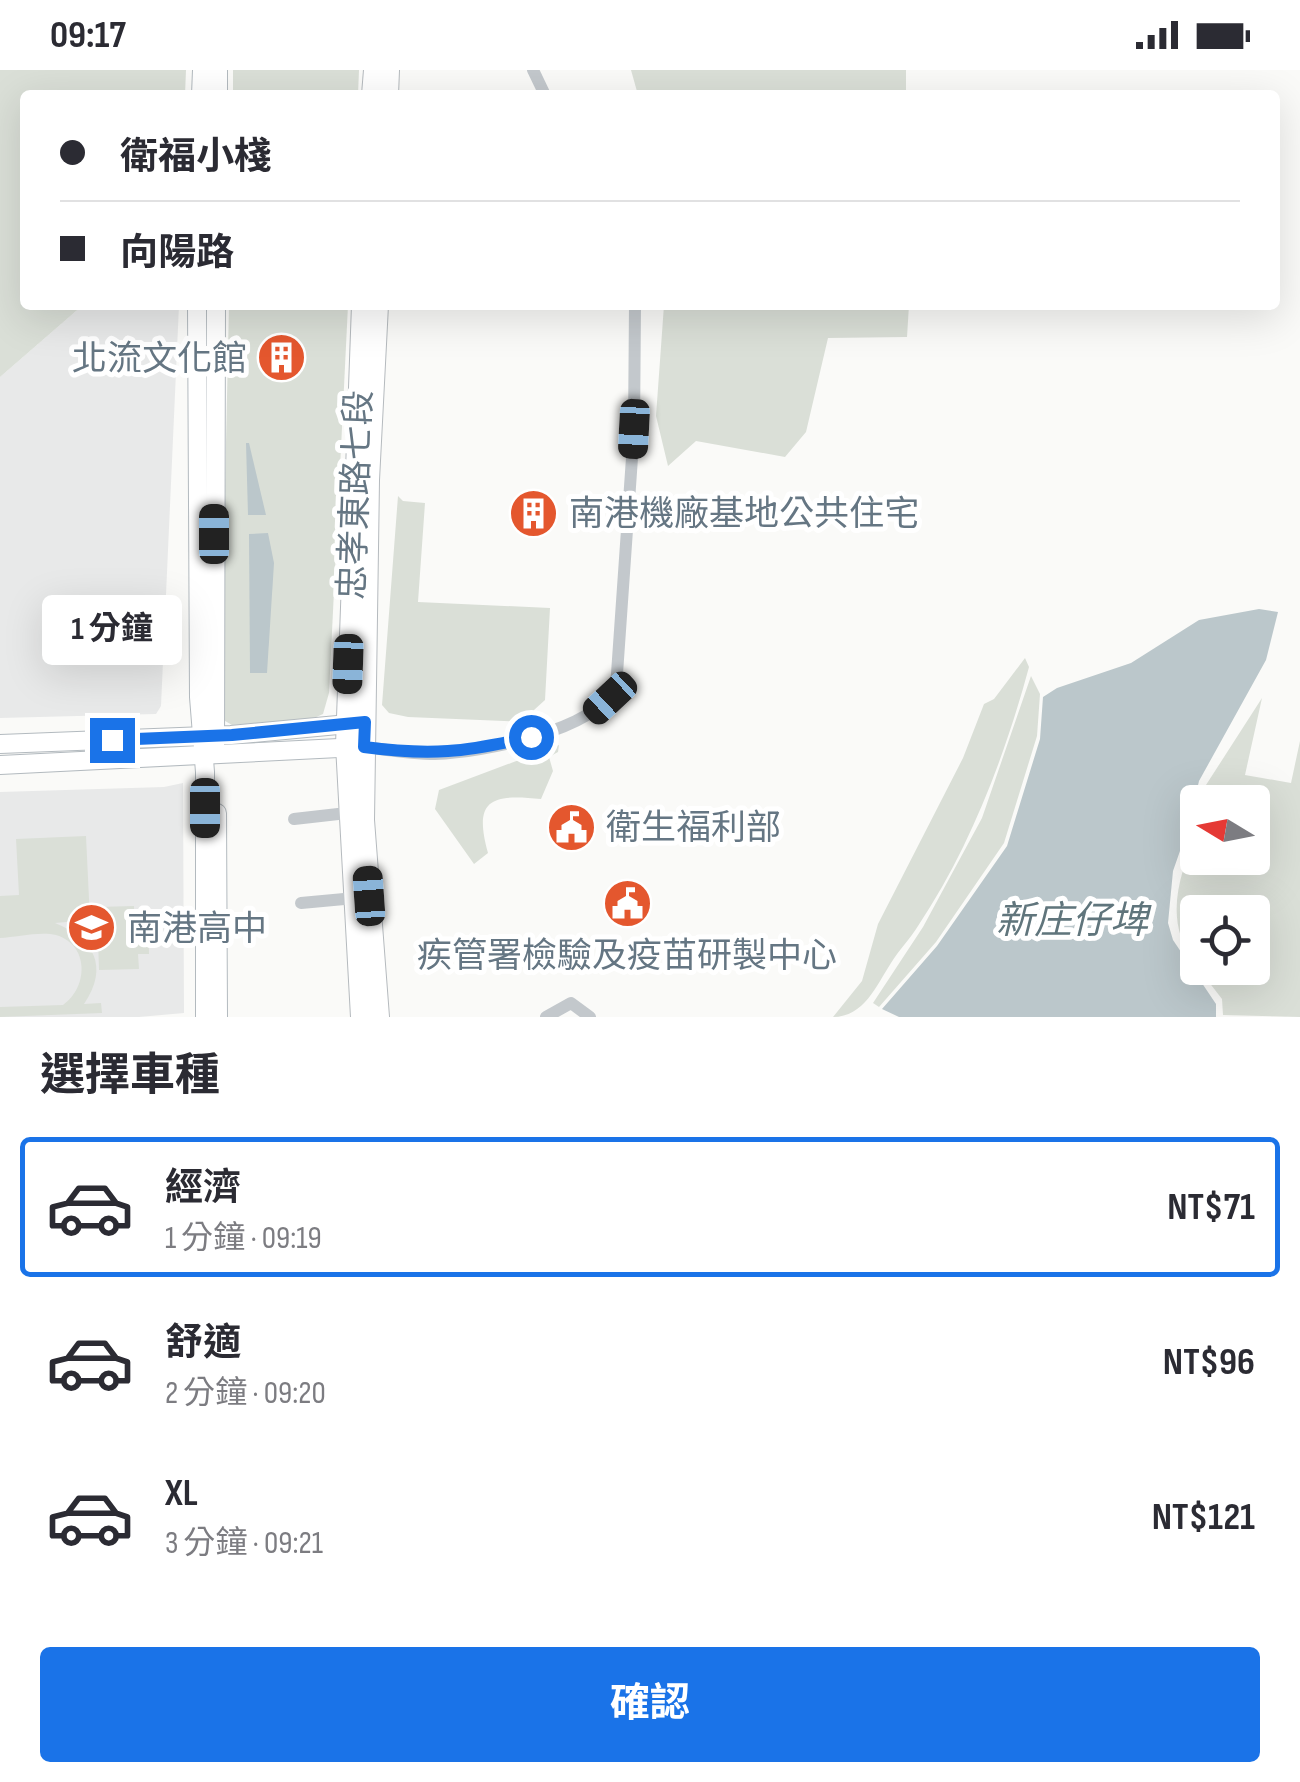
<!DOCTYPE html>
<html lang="zh-TW">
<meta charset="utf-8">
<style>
:root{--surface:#fff;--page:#f7f7f7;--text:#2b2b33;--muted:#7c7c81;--line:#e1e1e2;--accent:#1a73e8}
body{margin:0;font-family:"Sofia Sans Condensed","Noto Sans TC",sans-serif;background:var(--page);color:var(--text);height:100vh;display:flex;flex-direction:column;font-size:38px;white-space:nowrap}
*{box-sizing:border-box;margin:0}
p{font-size:32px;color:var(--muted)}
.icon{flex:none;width:55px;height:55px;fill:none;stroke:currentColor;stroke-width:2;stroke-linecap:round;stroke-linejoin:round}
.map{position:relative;height:947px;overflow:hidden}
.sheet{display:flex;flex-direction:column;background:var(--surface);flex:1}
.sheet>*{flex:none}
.guide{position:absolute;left:20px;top:20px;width:1260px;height:220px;border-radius:10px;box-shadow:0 10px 40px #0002;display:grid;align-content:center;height:220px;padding:0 40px;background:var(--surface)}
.needle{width:65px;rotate:280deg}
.buttons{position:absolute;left:1180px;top:715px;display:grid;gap:20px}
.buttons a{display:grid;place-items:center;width:90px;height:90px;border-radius:10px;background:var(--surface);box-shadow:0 10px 40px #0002;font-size:50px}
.end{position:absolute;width:45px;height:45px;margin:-22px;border:12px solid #1a73e8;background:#fff;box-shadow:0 0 0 5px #fff}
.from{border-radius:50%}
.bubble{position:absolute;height:70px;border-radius:10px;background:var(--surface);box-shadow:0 10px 40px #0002;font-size:32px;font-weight:700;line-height:70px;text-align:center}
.car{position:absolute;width:30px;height:60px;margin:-30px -15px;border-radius:12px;box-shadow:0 0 8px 2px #0007;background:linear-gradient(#222 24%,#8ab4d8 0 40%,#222 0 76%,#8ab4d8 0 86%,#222 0)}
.guide b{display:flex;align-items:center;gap:35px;height:95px;font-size:38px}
.guide b+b{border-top:2px solid var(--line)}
.guide i{width:25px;height:25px;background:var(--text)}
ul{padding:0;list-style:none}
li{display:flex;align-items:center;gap:30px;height:140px;margin:0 20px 15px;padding:0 20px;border:5px solid transparent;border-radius:10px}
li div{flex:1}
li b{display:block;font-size:38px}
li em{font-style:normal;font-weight:700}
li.active{border-color:var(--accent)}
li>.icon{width:90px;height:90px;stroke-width:1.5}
h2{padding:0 40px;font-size:45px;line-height:120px}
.action{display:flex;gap:20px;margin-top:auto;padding:20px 40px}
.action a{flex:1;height:115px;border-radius:10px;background:var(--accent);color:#fff;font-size:40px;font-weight:700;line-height:115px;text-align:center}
.status{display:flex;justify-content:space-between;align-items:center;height:70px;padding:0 50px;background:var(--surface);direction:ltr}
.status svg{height:28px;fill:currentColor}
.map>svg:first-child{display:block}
.built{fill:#e8e9e9}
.green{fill:#dadfd7}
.water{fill:#bbc7cb}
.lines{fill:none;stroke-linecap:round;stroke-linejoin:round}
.secondary-casing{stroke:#b3babf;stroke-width:20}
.primary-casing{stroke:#b5babe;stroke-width:22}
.street{stroke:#c3c8cc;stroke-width:12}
.secondary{stroke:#fff;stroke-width:18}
.primary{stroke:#fff;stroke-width:20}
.route{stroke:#1a73e8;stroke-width:12}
.labels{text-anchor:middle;stroke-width:10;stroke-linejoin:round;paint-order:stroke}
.poi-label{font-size:35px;fill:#657683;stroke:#fff;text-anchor:start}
.street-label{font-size:35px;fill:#657683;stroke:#fff}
.water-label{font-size:38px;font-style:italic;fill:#60757c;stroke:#fff}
</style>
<div class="status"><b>09:17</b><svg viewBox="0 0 49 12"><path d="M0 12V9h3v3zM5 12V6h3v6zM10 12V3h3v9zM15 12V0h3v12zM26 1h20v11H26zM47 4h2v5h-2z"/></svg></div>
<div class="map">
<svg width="1300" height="947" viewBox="0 0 1300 947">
<rect width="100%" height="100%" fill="#fafaf8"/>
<g class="built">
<polygon points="83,235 179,235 161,636 156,644 0,648 0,307"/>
<polygon points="183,713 184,943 139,947 0,947 0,722 164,717"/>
</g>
<g class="green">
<polygon points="0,0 186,0 185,25 25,25 25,235 83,235 0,307"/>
<polygon points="233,0 359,0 358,25 233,25"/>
<polygon points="631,0 906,0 906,25 638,25"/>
<polygon points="229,235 348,235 329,623 323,644 312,649 232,655 220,648"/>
<polygon points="664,235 909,235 907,267 828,268 806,362 785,387 696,371 668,396 656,346"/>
<polygon points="398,426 403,431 425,433 418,532 550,538 545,630 534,640 531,652 408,647 389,643 382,635"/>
<path d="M 1025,588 L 1029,597 C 1005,686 970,778 918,856 C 910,869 899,880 891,893 C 876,916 864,947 833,947 L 862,911 L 878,854 L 963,688 L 984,634 L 994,629 Z"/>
<polygon points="1031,606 1040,624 1037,666 1004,773 936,872 879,937 873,933 923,857 982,748"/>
<path d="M 1262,628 L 1245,705 L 1291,713 L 1300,671 L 1300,947 L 1223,945 L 1222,929 L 1198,898 L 1252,898 L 1252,842 L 1198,842 L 1197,897 C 1162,850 1179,809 1197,760 L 1198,788 L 1252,788 L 1252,732 L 1203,732 L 1206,715 Z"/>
<path d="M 559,675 L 558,682 L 549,687 L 553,701 L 541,729 C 491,724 473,729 488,783 L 474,794 L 435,739 L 439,720 Z"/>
<path d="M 86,766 L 90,850 L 55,853 C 93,868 110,896 84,934 L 101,933 L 102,943 L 0,947 L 0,937 L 63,935 C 88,918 90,875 56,865 C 41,861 16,867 0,868 L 0,826 L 19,825 L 16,769 Z"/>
<polygon points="134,836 134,846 148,846 149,884 138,884 139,899 99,900 97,837"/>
</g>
<g class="water">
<polygon points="246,373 249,373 266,445 248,445"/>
<polygon points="268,463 274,493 267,603 250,603 249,464"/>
<polygon points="1259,539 1278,542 1266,590 1199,711 1188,758 1173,801 1168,853 1173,870 1216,934 1216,947 899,947 882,939 937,876 1007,776 1040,669 1043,627 1057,618 1131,593 1199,550"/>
</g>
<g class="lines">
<defs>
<g id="secondary">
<polyline points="201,25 202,0"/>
<polyline points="218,25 218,0"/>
<polyline points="197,235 199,627 205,702 205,947"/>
<polyline points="0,674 231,665 359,653"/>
<polyline points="215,677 216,235"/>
<polyline points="0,695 359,677"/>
<polyline points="217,743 218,947"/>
</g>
<g id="primary">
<polyline points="372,25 374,0"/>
<polyline points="388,25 389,0"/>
<polyline points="378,235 369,410 364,750 379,947"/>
<polyline points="361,947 346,675 362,235"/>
</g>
</defs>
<use href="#secondary" class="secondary-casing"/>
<use href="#primary" class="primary-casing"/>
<g class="street">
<polyline points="533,0 545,25"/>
<path d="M 365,677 C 388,680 412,684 435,684 C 483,682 591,662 616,618 L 634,359 L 635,235"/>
<polyline points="294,749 347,743"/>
<polyline points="301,833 355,828"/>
<polyline points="546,947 571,933 590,947"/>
</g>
<use href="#secondary" class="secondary"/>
<use href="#primary" class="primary"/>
</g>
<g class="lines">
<path class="route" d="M 112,670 L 232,665 L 365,652 L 364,677 C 432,686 464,682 531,667"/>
</g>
<defs>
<symbol id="building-disc" viewBox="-11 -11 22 22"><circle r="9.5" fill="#e4572e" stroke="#fff"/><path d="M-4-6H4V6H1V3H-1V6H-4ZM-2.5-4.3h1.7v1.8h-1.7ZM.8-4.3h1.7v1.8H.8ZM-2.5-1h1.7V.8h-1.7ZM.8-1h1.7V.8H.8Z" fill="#fff"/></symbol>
<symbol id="civic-disc" viewBox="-11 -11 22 22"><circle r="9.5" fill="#e4572e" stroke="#fff"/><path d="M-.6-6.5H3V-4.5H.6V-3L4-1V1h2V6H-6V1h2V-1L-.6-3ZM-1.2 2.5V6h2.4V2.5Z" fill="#fff"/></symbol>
<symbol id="school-disc" viewBox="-11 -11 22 22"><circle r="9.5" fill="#e4572e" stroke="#fff"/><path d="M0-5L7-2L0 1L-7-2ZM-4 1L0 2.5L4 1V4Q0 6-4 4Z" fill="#fff"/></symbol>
</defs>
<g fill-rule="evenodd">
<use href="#building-disc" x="254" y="260" width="55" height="55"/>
<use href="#building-disc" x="506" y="416" width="55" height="55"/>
<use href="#civic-disc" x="544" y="730" width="55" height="55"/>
<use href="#civic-disc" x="600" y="806" width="55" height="55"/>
<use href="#school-disc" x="64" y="830" width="55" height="55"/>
</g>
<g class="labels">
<g class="poi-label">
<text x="247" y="300" text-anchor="end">北流文化館</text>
<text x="569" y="455">南港機廠基地公共住宅</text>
<text x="606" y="769">衛生福利部</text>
<text x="127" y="870">南港高中</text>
<text x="627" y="897" text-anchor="middle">疾管署檢驗及疫苗研製中心</text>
</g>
<g class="street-label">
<text transform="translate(355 425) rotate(-88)" y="12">忠孝東路七段</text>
</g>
<g class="water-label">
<text x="1072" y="863">新庄仔埤</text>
</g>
</g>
</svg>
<div class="buttons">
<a><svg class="needle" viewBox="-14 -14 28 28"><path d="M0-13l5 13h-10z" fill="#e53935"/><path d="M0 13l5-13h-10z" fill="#7c7c81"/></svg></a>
<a><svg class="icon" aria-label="locate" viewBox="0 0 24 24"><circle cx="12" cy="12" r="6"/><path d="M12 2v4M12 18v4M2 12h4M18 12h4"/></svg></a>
</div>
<i class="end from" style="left:531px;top:667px"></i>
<i class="end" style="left:112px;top:670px"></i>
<div class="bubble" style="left:42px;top:525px;width:140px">1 分鐘</div>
<i class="car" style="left:634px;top:359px;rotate:183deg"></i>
<i class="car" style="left:214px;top:464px;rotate:0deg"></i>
<i class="car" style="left:348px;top:594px;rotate:182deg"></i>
<i class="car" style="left:610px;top:628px;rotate:227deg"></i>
<i class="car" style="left:205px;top:738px;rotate:180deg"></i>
<i class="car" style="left:369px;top:826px;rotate:356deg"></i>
<div class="guide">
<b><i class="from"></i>衛福小棧</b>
<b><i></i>向陽路</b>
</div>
</div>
<section class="sheet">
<h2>選擇車種</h2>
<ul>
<li class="active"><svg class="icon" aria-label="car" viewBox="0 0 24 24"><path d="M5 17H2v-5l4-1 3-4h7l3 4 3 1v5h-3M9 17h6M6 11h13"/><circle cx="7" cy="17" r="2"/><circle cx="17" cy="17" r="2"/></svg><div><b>經濟</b><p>1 分鐘 · 09:19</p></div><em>NT$71</em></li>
<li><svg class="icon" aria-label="car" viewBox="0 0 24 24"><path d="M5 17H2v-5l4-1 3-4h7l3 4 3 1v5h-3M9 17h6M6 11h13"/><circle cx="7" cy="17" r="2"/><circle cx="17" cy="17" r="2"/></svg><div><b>舒適</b><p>2 分鐘 · 09:20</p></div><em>NT$96</em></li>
<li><svg class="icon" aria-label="car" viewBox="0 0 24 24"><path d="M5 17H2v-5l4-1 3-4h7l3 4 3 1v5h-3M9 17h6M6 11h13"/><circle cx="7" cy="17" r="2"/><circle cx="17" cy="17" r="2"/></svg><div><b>XL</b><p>3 分鐘 · 09:21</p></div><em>NT$121</em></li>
</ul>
<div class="action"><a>確認</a></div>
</section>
